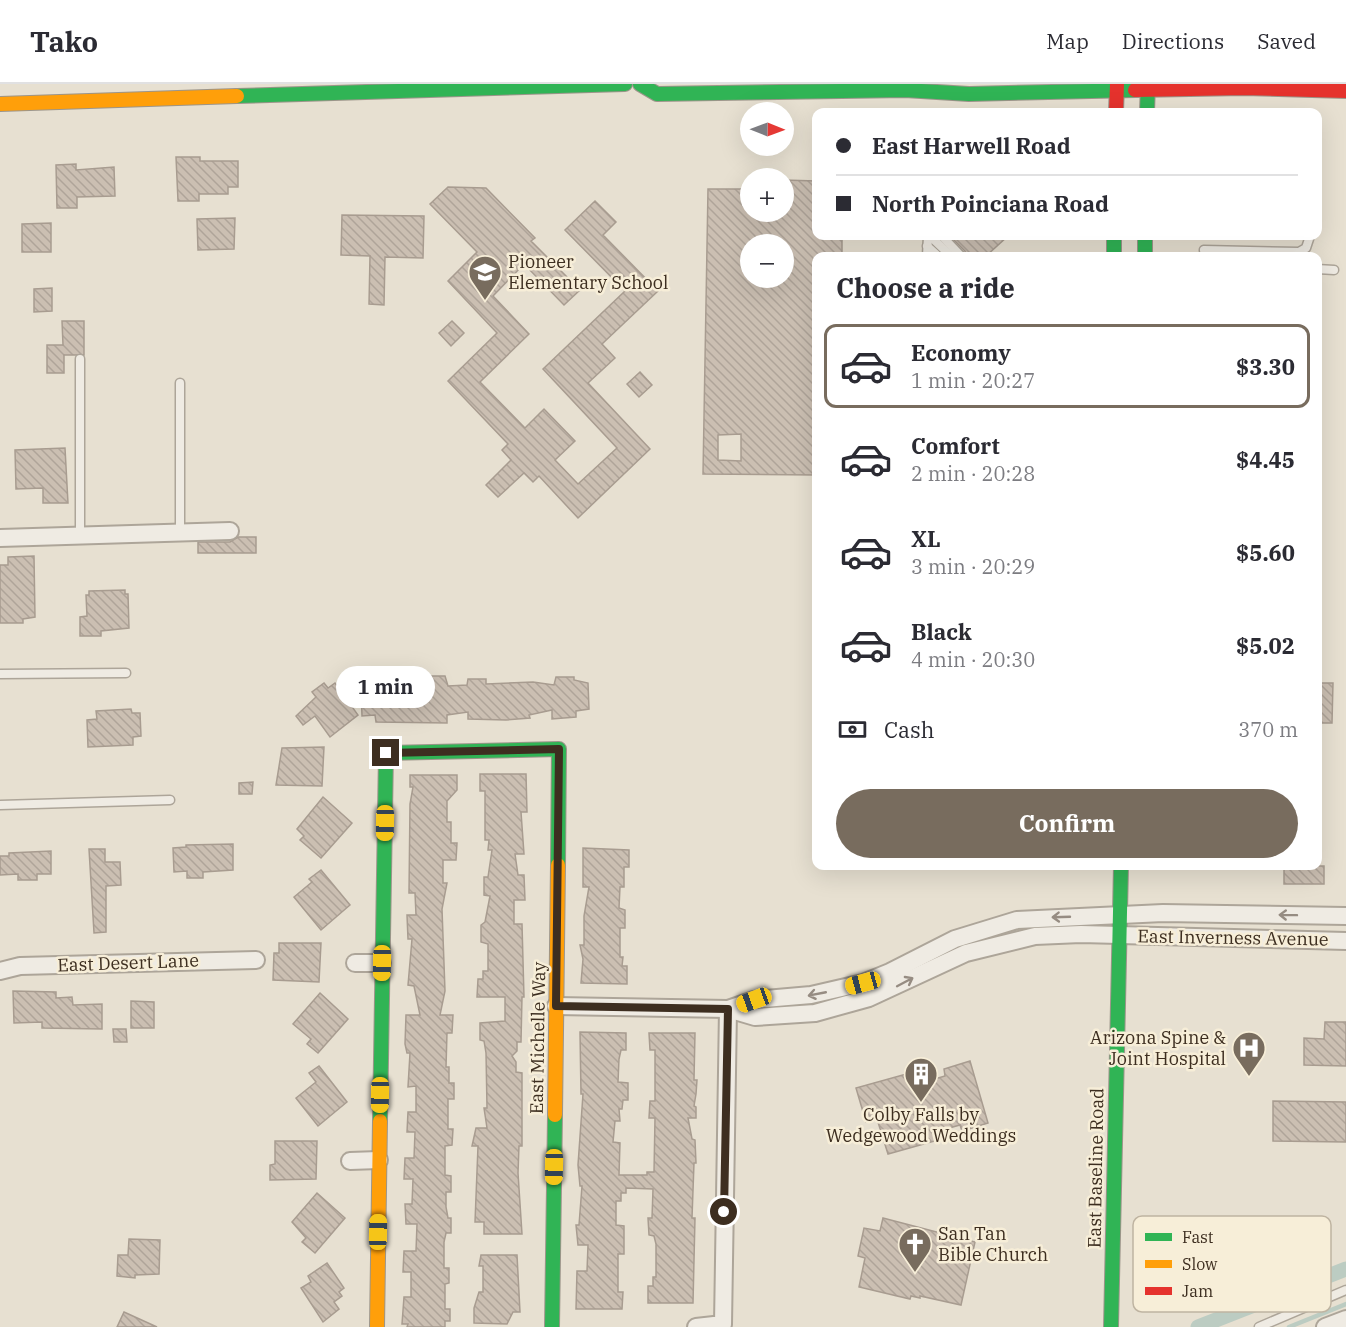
<!DOCTYPE html>
<meta charset="utf-8">
<style>
:root{--surface:#fff;--page:#f2f2f3;--text:#2b2b33;--muted:#7c7c81;--line:#e1e1e2;--accent:#786c5e}
body{margin:0;font-family:"IBM Plex Serif",serif;background:var(--page);color:var(--text);height:100vh;display:flex;flex-direction:column;font-size:22px;white-space:nowrap}
*{box-sizing:border-box;margin:0}
p{font-size:20px;color:var(--muted)}
.icon{flex:none;width:33px;height:33px;fill:none;stroke:currentColor;stroke-width:2;stroke-linecap:round;stroke-linejoin:round}
.map{position:relative;flex:1;overflow:hidden}
.drawer{position:absolute;left:812px;top:168px;width:510px;height:618px;display:flex;flex-direction:column;background:var(--surface);border-radius:12px;box-shadow:0 6px 24px #0002}
.drawer>*{flex:none}
.hud{position:absolute;left:812px;top:24px;width:510px;height:132px;border-radius:12px;box-shadow:0 6px 24px #0002;display:grid;align-content:center;height:132px;padding:0 24px;background:var(--surface)}
.needle{width:39px;rotate:91deg}
.fabs{position:absolute;left:740px;top:18px;display:grid;gap:12px}
.fabs a{display:grid;place-items:center;width:54px;height:54px;border-radius:50%;background:var(--surface);box-shadow:0 6px 24px #0002;font-size:30px}
.end{position:absolute;width:27px;height:27px;margin:-14px;border:8px solid #3d2e20;background:#fff;box-shadow:0 0 0 3px #fff}
.from{border-radius:50%}
.bubble{position:absolute;height:42px;border-radius:21px;background:var(--surface);box-shadow:0 6px 24px #0002;font-size:20px;font-weight:800;line-height:42px;text-align:center}
.car{position:absolute;width:18px;height:36px;margin:-18px -9px;border-radius:8px;box-shadow:0 0 4px 2px #0007;background:linear-gradient(#f5c518 24%,#345 0 40%,#f5c518 0 76%,#345 0 86%,#f5c518 0)}
.hud b{display:flex;align-items:center;gap:21px;height:57px;font-size:22px}
.hud b+b{border-top:2px solid var(--line)}
.hud i{width:15px;height:15px;background:var(--text)}
ul{padding:0;list-style:none}
li{display:flex;align-items:center;gap:18px;height:84px;margin:0 12px 9px;padding:0 12px;border:3px solid transparent;border-radius:12px}
li div{flex:1}
li b{display:block;font-size:22px}
li em{font-style:normal;font-weight:800}
li.current{border-color:var(--accent)}
li>.icon{width:54px;height:54px;stroke-width:1.5}
h2{padding:0 24px;font-size:27px;line-height:72px}
.pay{display:flex;align-items:center;gap:15px;height:66px;padding:0 24px;font-size:22px}
.pay p{margin-inline-start:auto}
.button{display:flex;gap:12px;margin-top:auto;padding:12px 24px}
.button a{flex:1;height:69px;border-radius:36px;background:var(--accent);color:#fff;font-size:24px;font-weight:800;line-height:69px;text-align:center}
header{display:flex;align-items:center;gap:36px;box-sizing:border-box;height:84px;padding:0 30px;background:var(--surface);border-bottom:2px solid var(--line)}
header strong{font-size:28px}
nav{display:flex;gap:33px;margin-inline-start:auto;font-size:21px}
.map>svg:first-child{display:block}
.lines{fill:none;stroke-linecap:round;stroke-linejoin:round}
.stream{stroke:#bcccc2;stroke-width:4.5}
.canal{stroke:#bcccc2;stroke-width:15}
.building{fill:url(#building-back-hatch);stroke:#a89c90;stroke-width:1.5;fill-rule:evenodd}
.lane-casing{stroke:#ada599;stroke-width:11}
.street-casing{stroke:#ada599;stroke-width:20}
.fast-casing{stroke:#9c958a;stroke-width:16}
.slow-casing{stroke:#9c958a;stroke-width:16}
.jam-casing{stroke:#9c958a;stroke-width:16}
.lane{stroke:#efebe3;stroke-width:8}
.street{stroke:#efebe3;stroke-width:16}
.fast{stroke:#30b455;stroke-width:14}
.slow{stroke:#ff9f0a;stroke-width:14}
.jam{stroke:#e5322d;stroke-width:14}
.oneway{stroke:#968c82}
.route{stroke:#3d2e20;stroke-width:8}
.labels{text-anchor:middle;stroke-width:5;stroke-linejoin:round;paint-order:stroke}
.poi-label{font-size:18px;fill:#3d2e20;stroke:#f7eed8;text-anchor:start}
.street-label{font-size:18px;fill:#3d2e20;stroke:#f7eed8}
.key{fill:#f7eed8;stroke:#bfb4a1;stroke-width:1.5}
.key-label{font-size:16px;fill:#3d2e20}
</style>
<header>
<strong>Tako</strong>
<nav><a>Map</a><a>Directions</a><a>Saved</a></nav>
</header>
<div class="map">
<svg width="1346" height="1243" viewBox="0 0 1346 1243">
<defs>
<pattern id="building-back-hatch" width="6" height="6" patternUnits="userSpaceOnUse" patternTransform="scale(1.5)"><rect width="6" height="6" fill="#cbbfb2"/><path d="M-1 5l2 2M0 0l6 6M5-1l2 2" fill="none" stroke="#afa499"/></pattern>
</defs>
<rect width="100%" height="100%" fill="#e7e0d1"/>
<g class="lines">
<polyline class="stream" points="1289,1243 1346,1220"/>
<polyline class="canal" points="1198,1243 1346,1185"/>
</g>
<g class="building">
<polygon points="176,73 200,73 200,77 238,77 238,103 228,103 228,110 199,110 199,117 178,117"/>
<polygon points="76,80 76,86 114,83 115,112 77,113 77,124 57,124 56,81"/>
<path d="M 783,96 L 816,97 L 816,152 L 842,152 L 842,172 L 816,172 L 816,391 L 703,390 L 708,105 L 750,105 L 750,128 L 783,128 ZM 750,160 L 783,160 L 783,194 L 750,194 ZM 741,350 L 741,377 L 718,376 L 718,351 Z"/>
<polygon points="448,103 486,104 535,154 531,157 580,206 564,221 524,180 493,212 529,250 480,298 525,344 544,325 575,357 555,376 578,400 617,364 543,285 625,207 565,146 595,117 616,138 603,151 658,207 602,260 615,274 588,299 650,365 578,434 539,392 533,398 524,389 498,413 486,401 511,376 502,366 508,360 448,297 497,249 448,197 477,168 430,120"/>
<polygon points="342,131 424,132 423,174 385,173 384,221 369,220 370,172 341,171"/>
<polygon points="235,134 234,165 198,166 197,135"/>
<polygon points="51,139 51,168 22,168 22,140"/>
<polygon points="950,152 1008,152 986,172 966,172 965,167"/>
<polygon points="52,204 52,227 34,228 34,205"/>
<polygon points="62,237 84,237 84,271 64,271 64,289 47,289 47,261 63,261"/>
<polygon points="452,237 464,249 451,262 439,249"/>
<polygon points="640,288 652,301 639,313 627,300"/>
<polygon points="65,364 68,419 43,419 43,404 16,405 15,366"/>
<polygon points="238,453 256,453 256,469 198,469 198,458 230,458"/>
<polygon points="34,472 35,533 23,535 23,539 0,539 0,481 8,481 8,473"/>
<polygon points="125,506 125,510 128,510 129,544 101,547 101,552 80,552 80,533 87,532 86,511 89,511 89,507"/>
<polygon points="424,592 445,592 448,602 467,601 468,595 486,595 486,600 533,598 554,601 556,593 574,593 574,596 588,599 589,625 576,627 576,633 552,635 552,626 529,631 530,634 506,636 468,635 468,628 447,631 447,639 376,638 375,631 362,632 361,604 412,602 412,597 424,597"/>
<polygon points="324,599 328,604 335,599 358,631 330,653 315,632 303,641 296,632 316,613 312,608"/>
<polygon points="1317,599 1333,599 1332,639 1317,639"/>
<polygon points="131,625 132,629 140,629 141,652 133,653 133,661 88,663 87,636 97,635 96,627"/>
<polygon points="324,663 322,702 276,701 282,664"/>
<polygon points="480,690 526,690 527,728 521,728 524,770 515,770 518,791 524,791 525,816 514,816 514,840 522,840 524,913 522,913 521,958 517,958 517,967 512,972 516,978 516,988 522,989 522,1062 519,1062 518,1089 522,1150 484,1150 484,1138 475,1138 478,1062 472,1062 476,1044 487,1044 484,1024 487,1024 486,969 484,957 480,956 480,939 505,937 505,913 477,913 478,895 483,895 483,887 488,887 488,860 481,858 481,841 485,838 490,812 484,811 484,793 488,793 492,766 488,766 489,756 485,756 485,707 480,707"/>
<polygon points="410,691 457,691 457,706 447,717 447,738 451,738 451,759 457,759 456,776 443,776 443,799 447,799 442,825 445,907 440,931 453,931 452,949 447,949 446,983 449,983 449,999 454,999 454,1015 448,1015 448,1045 453,1045 452,1061 445,1062 445,1091 451,1092 451,1108 446,1108 446,1123 448,1134 451,1134 451,1149 446,1149 444,1158 444,1184 449,1184 449,1199 445,1200 445,1225 450,1225 450,1237 445,1237 445,1243 407,1243 408,1240 402,1240 404,1213 411,1213 411,1188 403,1188 404,1167 416,1167 417,1140 406,1140 405,1120 412,1120 413,1095 404,1095 405,1074 414,1074 415,1048 407,1048 408,1028 416,1028 416,1002 408,1003 410,969 407,969 405,960 406,931 420,931 414,902 408,901 412,855 408,855 407,831 416,831 415,809 409,809 410,720 413,703 410,703"/>
<polygon points="253,698 252,710 239,710 239,699"/>
<polygon points="323,713 352,739 321,774 300,756 304,752 297,745"/>
<polygon points="233,760 233,786 203,788 203,794 187,794 187,787 174,788 173,764 186,763 186,761"/>
<polygon points="583,764 629,766 629,783 624,783 624,803 620,803 619,824 625,826 625,844 620,844 620,873 623,873 622,882 627,882 627,900 581,899 583,875 580,861 584,861 584,832 589,803 583,803"/>
<polygon points="89,765 105,765 105,778 120,778 121,801 106,802 106,848 94,849"/>
<polygon points="51,767 51,790 37,790 37,796 18,796 18,790 0,791 0,772 9,772 9,769"/>
<rect x="1284" y="782" width="40" height="18"/>
<polygon points="321,786 350,821 321,846 294,813 312,798 309,795"/>
<polygon points="279,859 321,859 319,898 273,896 274,869 279,869"/>
<polygon points="13,907 56,908 56,914 72,913 73,921 102,920 102,945 42,944 42,938 14,939"/>
<polygon points="320,909 348,935 318,969 307,960 311,955 293,940"/>
<polygon points="131,917 154,918 154,944 131,944"/>
<polygon points="1325,938 1346,938 1346,982 1304,981 1304,954 1324,955"/>
<polygon points="113,945 126,945 127,958 114,958"/>
<polygon points="580,948 626,949 626,966 621,966 619,975 618,998 628,999 628,1016 623,1016 622,1025 619,1025 620,1037 615,1037 613,1058 620,1059 619,1091 647,1091 647,1088 654,1088 655,1034 649,1034 650,1017 655,1017 655,966 650,966 649,949 695,949 694,996 697,996 696,1010 694,1022 696,1023 696,1034 688,1034 692,1055 695,1056 696,1079 694,1079 692,1134 695,1134 693,1219 648,1219 648,1202 653,1202 653,1193 656,1193 656,1160 654,1152 649,1151 648,1134 652,1134 653,1105 626,1104 626,1109 621,1109 621,1117 616,1117 616,1141 624,1142 624,1170 618,1170 618,1208 623,1208 622,1225 576,1225 577,1187 587,1187 588,1161 578,1161 576,1141 579,1141 582,1102 580,1102 578,1081 583,1010 581,1010"/>
<polygon points="970,977 988,1039 962,1047 960,1041 935,1048 938,1056 888,1070 877,1035 866,1038 856,1004 910,989 910,992 918,990 921,999 945,992 944,985"/>
<polygon points="319,982 347,1018 318,1042 296,1014 316,998 309,989"/>
<polygon points="1273,1017 1346,1018 1346,1058 1273,1057"/>
<polygon points="275,1057 317,1057 316,1095 270,1096 270,1081 275,1080"/>
<polygon points="317,1109 345,1134 315,1169 302,1158 306,1154 292,1138"/>
<polygon points="883,1134 975,1158 961,1221 920,1212 920,1214 911,1212 910,1215 859,1203 865,1174 858,1172 864,1144 880,1147"/>
<polygon points="129,1155 160,1156 159,1190 135,1191 135,1194 117,1192 118,1171 128,1171"/>
<polygon points="481,1171 517,1171 520,1228 513,1228 507,1240 474,1239 474,1224 479,1208 483,1208 483,1182 479,1182"/>
<polygon points="327,1179 344,1204 339,1208 342,1212 334,1218 339,1225 323,1238 301,1204 311,1198 308,1192"/>
<polygon points="124,1228 157,1243 117,1243"/>
</g>
<g class="lines">
<defs>
<g id="lane">
<polyline points="930,152 951,172"/>
<polyline points="942,152 960,171"/>
<polyline points="927,162 938,172"/>
<polyline points="927,172 928,152"/>
<polyline points="1205,172 1204,166 1299,168 1306,164 1310,152"/>
<polyline points="1317,185 1334,186"/>
<polyline points="180,299 180,449"/>
<polyline points="80,452 80,275"/>
<polyline points="0,590 126,589"/>
<polyline points="0,721 170,716"/>
<polyline points="1259,1243 1346,1206"/>
</g>
<g id="street">
<polyline points="0,454 230,447"/>
<polyline points="355,879 382,879"/>
<polyline points="0,887 20,882 256,876"/>
<polyline points="556,922 728,925 755,933 815,929 869,914 966,869 1035,852 1081,850 1346,857"/>
<polyline points="728,925 754,916 811,911 863,899 890,888 955,855 1017,836 1163,829 1346,832"/>
<polyline points="350,1077 379,1076"/>
<polyline points="696,1243 723,1240 728,925"/>
<polyline points="1325,1243 1346,1235"/>
</g>
<g id="fast">
<polyline points="640,0 657,10 905,6 969,10 1135,6"/>
<polyline points="237,12 625,0"/>
<polyline points="1147,28 1148,0"/>
<polyline points="1114,152 1114,172"/>
<polyline points="1145,152 1145,172"/>
<polyline points="380,1037 386,669 559,665 558,781"/>
<polyline points="552,1243 555,1031"/>
<polyline points="1111,1243 1121,782"/>
</g>
<g id="slow">
<polyline points="0,20 237,12"/>
<polyline points="555,1031 558,781"/>
<polyline points="377,1243 380,1037"/>
</g>
<g id="jam">
<polyline points="1135,6 1244,4 1346,7"/>
<polyline points="1116,28 1117,0"/>
</g>
</defs>
<use href="#lane" class="lane-casing"/>
<use href="#street" class="street-casing"/>
<use href="#fast" class="fast-casing"/>
<use href="#slow" class="slow-casing"/>
<use href="#jam" class="jam-casing"/>
<use href="#lane" class="lane"/>
<use href="#street" class="street"/>
<use href="#fast" class="fast"/>
<use href="#slow" class="slow"/>
<use href="#jam" class="jam"/>
</g>
<defs><path id="oneway-shaft" d="M-6 0H5M1.5-3L5.5 0L1.5 3" fill="none" stroke-width="1.6" stroke-linecap="round" stroke-linejoin="round" transform="scale(1.5)"/></defs>
<g class="oneway">
<use href="#oneway-shaft" transform="translate(1288 831) rotate(-179)"/>
<use href="#oneway-shaft" transform="translate(1061 833) rotate(178)"/>
<use href="#oneway-shaft" transform="translate(905 898) rotate(-28)"/>
<use href="#oneway-shaft" transform="translate(817 910) rotate(169)"/>
</g>
<g class="lines">
<polyline class="route" points="386,669 559,665 556,922 728,925 724,1128"/>
</g>
<defs>
<symbol id="school-pin" viewBox="-11 -11 22 30"><path d="M0 17L-7.5 6A9.5 9.5 0 1 1 7.5 6Z" fill="#786c5e" stroke="#f7eed8"/><path d="M0-5L7-2L0 1L-7-2ZM-4 1L0 2.5L4 1V4Q0 6-4 4Z" fill="#fff"/></symbol>
<symbol id="hospital-pin" viewBox="-11 -11 22 30"><path d="M0 17L-7.5 6A9.5 9.5 0 1 1 7.5 6Z" fill="#786c5e" stroke="#f7eed8"/><path d="M-5-5h3v3.5h4V-5h3V5h-3V1.5h-4V5h-3Z" fill="#fff"/></symbol>
<symbol id="building-pin" viewBox="-11 -11 22 30"><path d="M0 17L-7.5 6A9.5 9.5 0 1 1 7.5 6Z" fill="#786c5e" stroke="#f7eed8"/><path d="M-4-6H4V6H1V3H-1V6H-4ZM-2.5-4.3h1.7v1.8h-1.7ZM.8-4.3h1.7v1.8H.8ZM-2.5-1h1.7V.8h-1.7ZM.8-1h1.7V.8H.8Z" fill="#fff"/></symbol>
<symbol id="church-pin" viewBox="-11 -11 22 30"><path d="M0 17L-7.5 6A9.5 9.5 0 1 1 7.5 6Z" fill="#786c5e" stroke="#f7eed8"/><path d="M-1.2-6h2.4v3.5h3.3v2.4h-3.3V6h-2.4V-.1h-3.3v-2.4h3.3Z" fill="#fff"/></symbol>
</defs>
<g fill-rule="evenodd">
<use href="#school-pin" x="466" y="169" width="38" height="52"/>
<use href="#hospital-pin" x="1230" y="945" width="38" height="52"/>
<use href="#building-pin" x="902" y="971" width="38" height="52"/>
<use href="#church-pin" x="896" y="1141" width="38" height="52"/>
</g>
<g class="labels">
<g class="poi-label">
<text x="508" y="184">Pioneer<tspan x="508" dy="21">Elementary School</tspan></text>
<text x="1226" y="960" text-anchor="end">Arizona Spine &amp;<tspan x="1226" dy="21">Joint Hospital</tspan></text>
<text x="921" y="1037" text-anchor="middle">Colby Falls by<tspan x="921" dy="21">Wedgewood Weddings</tspan></text>
<text x="938" y="1156">San Tan<tspan x="938" dy="21">Bible Church</tspan></text>
</g>
<g class="street-label">
<text transform="translate(1233 854) rotate(1)" y="6">East Inverness Avenue</text>
<text transform="translate(128 879) rotate(-2)" y="6">East Desert Lane</text>
<text transform="translate(538 954) rotate(-89)" y="6">East Michelle Way</text>
<text transform="translate(1096 1084) rotate(-89)" y="6">East Baseline Road</text>
</g>
</g>
<rect x="1133" y="1132" width="198" height="96" rx="9" class="key"/>
<rect x="1145" y="1149" width="27" height="8" fill="#30b455"/>
<rect x="1145" y="1176" width="27" height="8" fill="#ff9f0a"/>
<rect x="1145" y="1203" width="27" height="8" fill="#e5322d"/>
<g class="key-label">
<text x="1182" y="1159">Fast</text>
<text x="1182" y="1186">Slow</text>
<text x="1182" y="1213">Jam</text>
</g>
</svg>
<div class="fabs">
<a><svg class="needle" viewBox="-14 -14 28 28"><path d="M0-13l5 13h-10z" fill="#e53935"/><path d="M0 13l5-13h-10z" fill="#7c7c81"/></svg></a>
<a>+</a>
<a>−</a>
</div>
<i class="end from" style="left:724px;top:1128px"></i>
<i class="end" style="left:386px;top:669px"></i>
<div class="bubble" style="left:336px;top:582px;width:99px">1 min</div>
<i class="car" style="left:385px;top:739px;rotate:181deg"></i>
<i class="car" style="left:382px;top:879px;rotate:181deg"></i>
<i class="car" style="left:863px;top:899px;rotate:255deg"></i>
<i class="car" style="left:754px;top:916px;rotate:250deg"></i>
<i class="car" style="left:380px;top:1011px;rotate:181deg"></i>
<i class="car" style="left:554px;top:1083px;rotate:181deg"></i>
<i class="car" style="left:378px;top:1148px;rotate:1deg"></i>
<div class="hud">
<b><i class="from"></i>East Harwell Road</b>
<b><i></i>North Poinciana Road</b>
</div>
<section class="drawer">
<h2>Choose a ride</h2>
<ul>
<li class="current"><svg class="icon" aria-label="car" viewBox="0 0 24 24"><path d="M5 17H2v-5l4-1 3-4h7l3 4 3 1v5h-3M9 17h6M6 11h13"/><circle cx="7" cy="17" r="2"/><circle cx="17" cy="17" r="2"/></svg><div><b>Economy</b><p>1 min · 20:27</p></div><em>$3.30</em></li>
<li><svg class="icon" aria-label="car" viewBox="0 0 24 24"><path d="M5 17H2v-5l4-1 3-4h7l3 4 3 1v5h-3M9 17h6M6 11h13"/><circle cx="7" cy="17" r="2"/><circle cx="17" cy="17" r="2"/></svg><div><b>Comfort</b><p>2 min · 20:28</p></div><em>$4.45</em></li>
<li><svg class="icon" aria-label="car" viewBox="0 0 24 24"><path d="M5 17H2v-5l4-1 3-4h7l3 4 3 1v5h-3M9 17h6M6 11h13"/><circle cx="7" cy="17" r="2"/><circle cx="17" cy="17" r="2"/></svg><div><b>XL</b><p>3 min · 20:29</p></div><em>$5.60</em></li>
<li><svg class="icon" aria-label="car" viewBox="0 0 24 24"><path d="M5 17H2v-5l4-1 3-4h7l3 4 3 1v5h-3M9 17h6M6 11h13"/><circle cx="7" cy="17" r="2"/><circle cx="17" cy="17" r="2"/></svg><div><b>Black</b><p>4 min · 20:30</p></div><em>$5.02</em></li>
</ul>
<div class="pay"><svg class="icon" aria-label="cash" viewBox="0 0 24 24"><path d="M3 7h18v10H3z"/><circle cx="12" cy="12" r="2"/></svg>Cash<p>370 m</p></div>
<div class="button"><a>Confirm</a></div>
</section>
</div>
